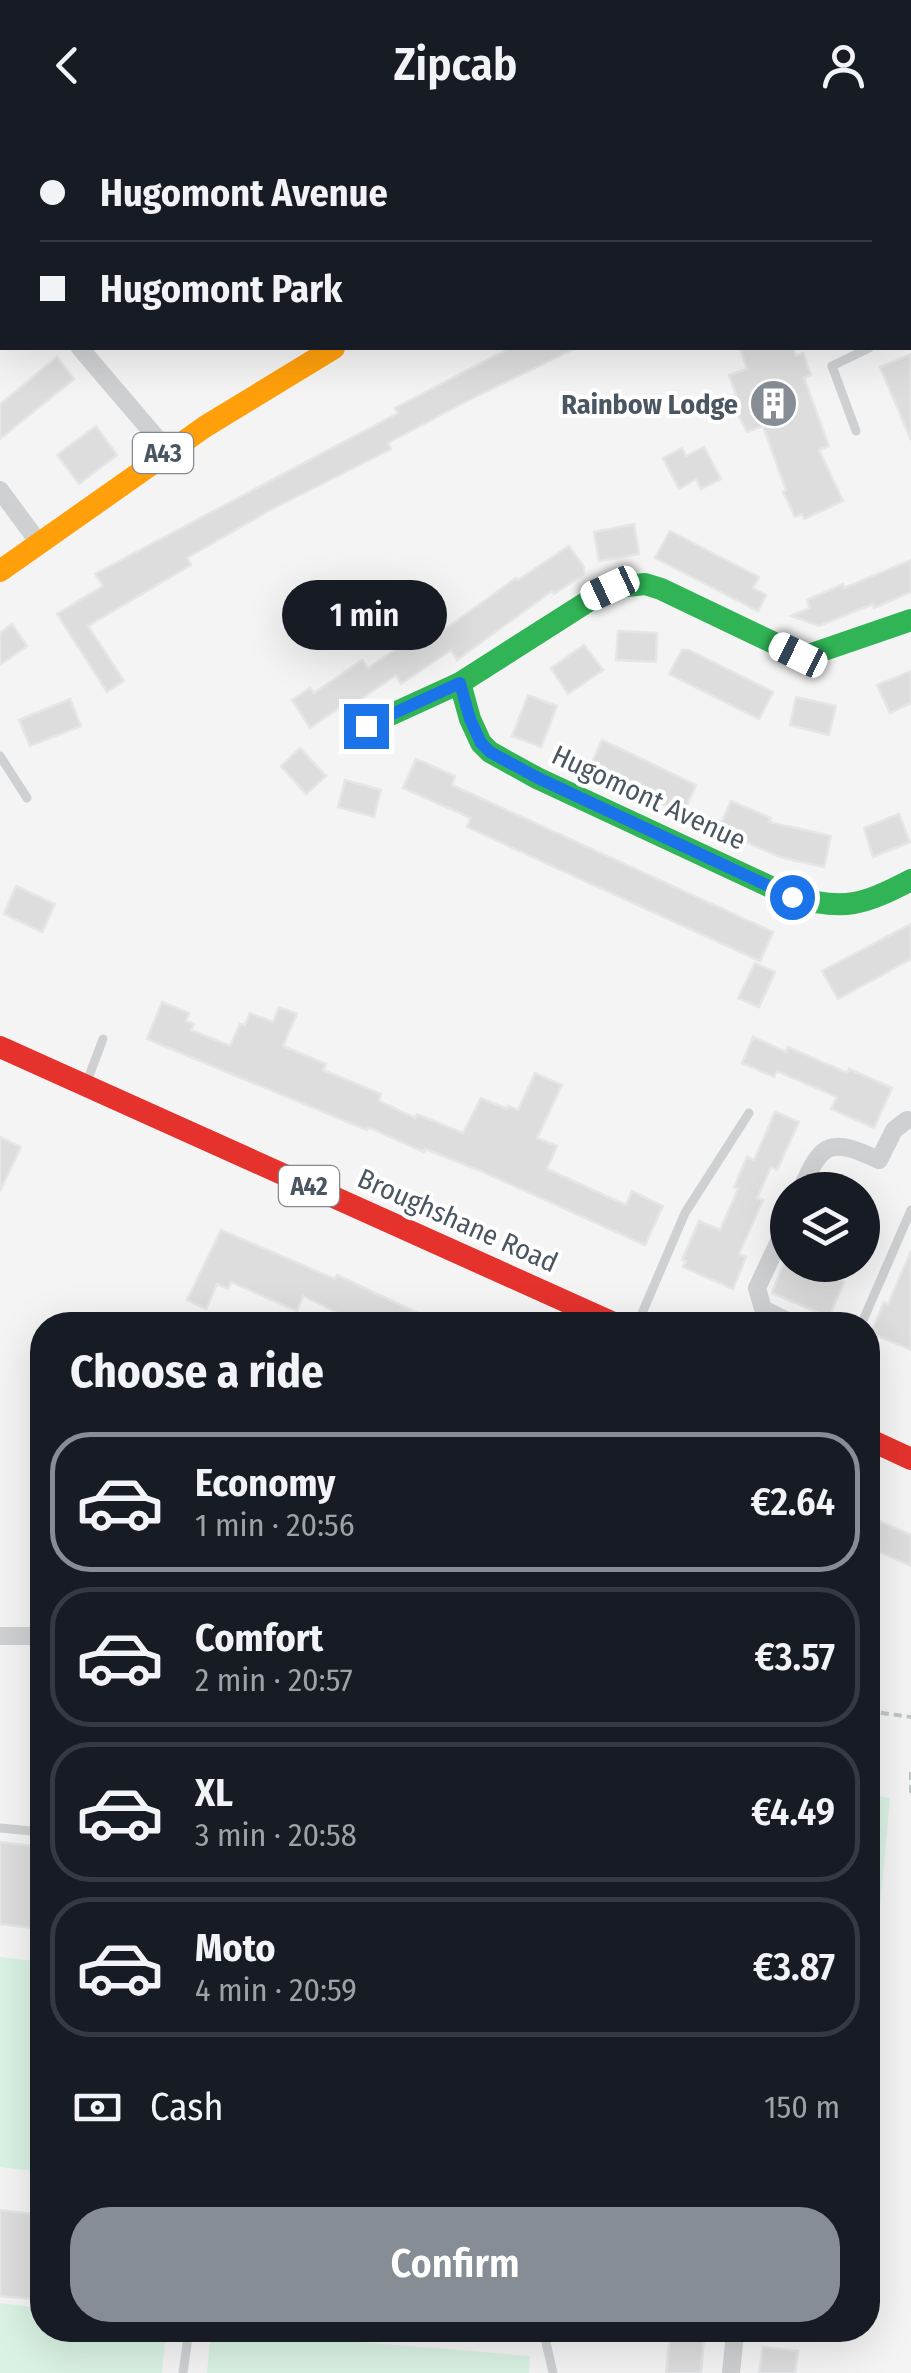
<!DOCTYPE html>
<meta charset="utf-8">
<style>
:root{--surface:#171b24;--page:#242831;--text:#f1f3f6;--muted:#9ea1a6;--line:#363941;--accent:#868d94}
body{margin:0;font-family:"Fira Sans Condensed",sans-serif;background:var(--page);color:var(--text);height:100vh;display:flex;flex-direction:column;font-size:38px;white-space:nowrap}
*{box-sizing:border-box;margin:0}
p{font-size:32px;color:var(--muted)}
.icon{flex:none;width:55px;height:55px;fill:none;stroke:currentColor;stroke-width:2;stroke-linecap:round;stroke-linejoin:round}
.map{position:relative;flex:1;overflow:hidden}
.side{position:absolute;left:30px;top:1182px;width:850px;height:1030px;display:flex;flex-direction:column;background:var(--surface);border-radius:40px;box-shadow:0 10px 40px #0002}
.side>*{flex:none}
.guide{position:absolute;left:0px;top:0px;width:912px;height:220px;box-shadow:0 10px 40px #0002;display:grid;align-content:center;height:220px;padding:0 40px;background:var(--surface)}
.controls{position:absolute;left:770px;top:1042px;display:grid;gap:20px}
.controls a{display:grid;place-items:center;width:110px;height:110px;border-radius:50%;background:var(--surface);box-shadow:0 10px 40px #0002;font-size:50px}
.end{position:absolute;width:45px;height:45px;margin:-22px;border:12px solid #1a73e8;background:#fff;box-shadow:0 0 0 5px #fff}
.from{border-radius:50%}
.bubble{position:absolute;height:70px;border-radius:35px;background:var(--surface);box-shadow:0 10px 40px #0002;font-size:32px;font-weight:600;line-height:70px;text-align:center}
.car{position:absolute;width:30px;height:60px;margin:-30px -15px;border-radius:12px;box-shadow:0 0 8px 2px #0007;background:linear-gradient(#fff 24%,#345 0 40%,#fff 0 76%,#345 0 86%,#fff 0)}
.guide b{display:flex;align-items:center;gap:35px;height:95px;font-size:38px}
.guide b+b{border-top:2px solid var(--line)}
.guide i{width:25px;height:25px;background:var(--text)}
ul{padding:0;list-style:none}
li{display:flex;align-items:center;gap:30px;height:140px;margin:0 20px 15px;padding:0 20px;border:5px solid var(--line);border-radius:40px}
li div{flex:1}
li b{display:block;font-size:38px}
li em{font-style:normal;font-weight:600}
li.current{border-color:var(--accent)}
li>.icon{width:90px;height:90px;stroke-width:1.5}
h2{padding:0 40px;font-size:45px;line-height:120px}
.pay{display:flex;align-items:center;gap:25px;height:110px;padding:0 40px;font-size:38px}
.pay p{margin-inline-start:auto}
.cta{display:flex;gap:20px;margin-top:auto;padding:20px 40px}
.cta a{flex:1;height:115px;border-radius:40px;background:var(--accent);color:#fff;font-size:40px;font-weight:600;line-height:115px;text-align:center}
header{display:flex;justify-content:space-between;align-items:center;height:130px;padding:0 40px;background:var(--surface);font-size:45px;font-weight:600}
.map>svg:first-child{display:block}
.green{fill:#d9f2e3}
.building{fill:#ddddde;stroke:#e5e6e7;stroke-width:2.5}
.lines{fill:none;stroke-linecap:round;stroke-linejoin:round}
.path{stroke:#bcc7c4;stroke-width:4;stroke-dasharray:8 5;stroke-linecap:butt}
.lane{stroke:#ced0d2;stroke-width:9}
.street{stroke:#ced0d2;stroke-width:18}
.fast{stroke:#30b455;stroke-width:22}
.slow{stroke:#ff9f0a;stroke-width:22}
.jam{stroke:#e5322d;stroke-width:22}
.route{stroke:#1a73e8;stroke-width:12}
.labels{text-anchor:middle;stroke-width:8;stroke-linejoin:round;paint-order:stroke}
.shield{fill:#fff;stroke:#808990;stroke-width:2.5}
.shield-label{font-size:25px;font-weight:bold;fill:#4a5661}
.poi-label{font-size:28px;font-weight:bold;fill:#4a5661;stroke:#fff;text-anchor:end}
.street-label{font-size:28px;fill:#4a5661;stroke:#fff}
</style>
<header><svg class="icon" aria-label="back" viewBox="0 0 24 24"><path d="M15 5l-7 7 7 7"/></svg>Zipcab<svg class="icon" aria-label="person" viewBox="0 0 24 24"><circle cx="12" cy="8" r="4"/><path d="M4 21q1-7 8-7t8 7"/></svg></header>
<div class="map">
<svg width="911" height="2243" viewBox="0 0 911 2243">
<rect width="100%" height="100%" fill="#f4f4f4"/>
<g class="green">
<polygon points="868,1665 890,1668 871,1873 868,1872"/>
<polygon points="0,1827 42,1832 42,2042 0,2037"/>
<polygon points="0,2173 42,2178 42,2200 166,2200 162,2243 0,2243"/>
<polygon points="211,2200 530,2226 529,2243 207,2243"/>
</g>
<g class="building">
<polygon points="510,218 576,218 471,269 388,313 391,319 272,379 187,428 191,435 88,496 124,551 107,562 57,484 103,456 95,444 398,283 395,278"/>
<polygon points="740,218 793,218 796,226 803,223 811,245 804,248 829,316 819,320 843,371 804,389 802,384 795,387 783,362 786,360 763,296 747,302 729,267 736,265 729,245 747,239"/>
<polygon points="911,224 911,310 880,237"/>
<polygon points="57,227 74,249 0,309 0,274"/>
<polygon points="96,296 117,325 79,354 57,325"/>
<polygon points="704,317 721,349 701,359 696,349 679,359 663,328 682,318 686,326"/>
<polygon points="634,394 639,424 599,431 594,402"/>
<polygon points="670,401 759,447 753,458 766,465 758,481 655,428"/>
<polygon points="569,416 584,437 584,444 554,464 552,461 457,530 451,520 401,554 396,545 348,578 345,574 310,598 292,570 310,558 314,563 362,530 368,538 417,505 423,515 516,448 518,450"/>
<polygon points="911,430 911,462 874,478 873,474 819,496 791,486 810,478 807,470 843,454 844,458"/>
<polygon points="12,494 27,516 0,535 0,503"/>
<polygon points="618,501 657,503 656,532 616,530"/>
<polygon points="584,515 603,540 568,564 551,538"/>
<polygon points="682,520 689,520 773,562 759,589 669,544"/>
<polygon points="911,541 911,573 890,583 877,555"/>
<polygon points="528,565 557,576 541,617 512,606"/>
<polygon points="796,567 836,576 829,605 790,595"/>
<polygon points="70,569 81,596 30,616 19,590"/>
<polygon points="602,610 696,655 683,684 589,639"/>
<polygon points="300,618 326,646 306,664 281,636"/>
<polygon points="416,629 455,646 452,655 773,802 760,831 467,697 471,688 403,658"/>
<polygon points="345,650 381,660 374,687 338,677"/>
<polygon points="731,671 771,688 769,692 831,706 824,737 780,727 718,700"/>
<polygon points="899,684 910,712 873,727 864,698"/>
<polygon points="16,756 55,774 42,802 4,784"/>
<polygon points="911,794 911,829 838,869 822,841"/>
<polygon points="755,833 775,842 759,877 738,868"/>
<polygon points="162,872 189,883 186,891 194,894 191,900 230,916 240,894 245,895 250,883 273,892 279,877 297,884 283,916 326,934 323,940 381,964 379,971 415,988 417,984 463,1003 481,968 507,979 508,976 518,980 535,943 562,955 537,1008 557,1016 547,1039 626,1075 632,1061 663,1076 645,1115 481,1041 425,1019 424,1022 368,997 367,1000 147,909"/>
<polygon points="753,907 786,922 788,917 847,943 849,939 892,958 874,998 831,979 837,967 777,941 774,947 742,933"/>
<polygon points="775,982 799,992 777,1040 771,1037 757,1068 763,1070 739,1124 746,1127 733,1159 683,1137 686,1131 682,1130 699,1091 720,1100 738,1059 734,1057 747,1027 754,1030"/>
<polygon points="0,1007 21,1017 0,1061"/>
<polygon points="221,1100 335,1149 337,1145 443,1195 329,1195 336,1182 303,1166 297,1181 231,1152 228,1159 217,1154 206,1179 187,1170"/>
<polygon points="911,1121 911,1220 871,1203 884,1172 888,1174"/>
<polygon points="783,1135 805,1135 844,1152 829,1187 772,1163"/>
<polygon points="868,1386 911,1405 911,1436 868,1417"/>
<polygon points="0,1712 42,1717 42,1799 0,1794"/>
<polygon points="0,2080 42,2085 42,2170 0,2166"/>
<polygon points="670,2204 704,2208 701,2243 666,2243"/>
<polygon points="763,2217 798,2221 795,2243 759,2243"/>
</g>
<g class="lines">
<g class="path">
<polyline points="462,0 464,2"/>
<polyline points="868,1581 911,1587"/>
<polyline points="911,1642 911,1663"/>
</g>
<g class="lane">
<polyline points="668,0 669,2"/>
<polyline points="563,2 568,0"/>
<polyline points="910,197 911,196"/>
<polyline points="856,301 832,236 869,218"/>
<polyline points="0,626 27,668"/>
<polyline points="86,954 103,909"/>
<polyline points="637,1195 685,1083 749,983"/>
<polyline points="861,1195 911,1080"/>
<polyline points="0,1698 42,1702"/>
<polyline points="534,2200 545,2208 553,2243"/>
<polyline points="183,2243 189,2200"/>
</g>
<g class="street">
<polyline points="853,0 855,2"/>
<polyline points="0,117 2,121"/>
<polyline points="910,122 911,124"/>
<polyline points="80,218 167,320"/>
<polyline points="0,360 39,413"/>
<path d="M 801,1060 C 822,1010 831,1008 879,1030 L 894,1000 L 907,990"/>
<polyline points="788,1092 757,1158 763,1179 796,1195"/>
<polyline points="0,1506 42,1506"/>
<polyline points="731,2243 735,2204"/>
</g>
<g class="fast">
<path d="M 460,553 L 470,589 L 481,613 L 490,622 L 537,648 L 792,767 C 845,781 863,775 911,750"/>
<polyline points="366,596 460,553 609,458 645,454 661,459 799,525 812,524 911,490"/>
</g>
<polyline class="slow" points="0,441 206,296 334,218"/>
<g class="jam">
<polyline points="754,2 760,0"/>
<polyline points="0,917 618,1195"/>
<polyline points="868,1309 911,1329"/>
</g>
</g>
<g class="lines">
<polyline class="route" points="366,596 460,553 470,589 481,613 490,622 538,648 792,767"/>
</g>
<defs>
<symbol id="building-disc" viewBox="-11 -11 22 22"><circle r="9.5" fill="#868d94" stroke="#fff"/><path d="M-4-6H4V6H1V3H-1V6H-4ZM-2.5-4.3h1.7v1.8h-1.7ZM.8-4.3h1.7v1.8H.8ZM-2.5-1h1.7V.8h-1.7ZM.8-1h1.7V.8H.8Z" fill="#fff"/></symbol>
</defs>
<g fill-rule="evenodd">
<use href="#building-disc" x="746" y="246" width="55" height="55"/>
</g>
<g class="labels">
<g class="shield">
<rect x="133" y="303" width="60" height="40" rx="8"/>
<rect x="279" y="1036" width="60" height="40" rx="8"/>
</g>
<g class="shield-label">
<text x="163" y="332">A43</text>
<text x="309" y="1065">A42</text>
</g>
<g class="poi-label">
<text x="738" y="284">Rainbow Lodge</text>
</g>
<g class="street-label">
<text transform="translate(649 667) rotate(25)" y="10">Hugomont Avenue</text>
<text transform="translate(458 1090) rotate(24)" y="10">Broughshane Road</text>
</g>
</g>
</svg>
<div class="controls">
<a><svg class="icon" aria-label="layers" viewBox="0 0 24 24"><path d="M12 4l9 5-9 5-9-5zM3 14l9 5 9-5"/></svg></a>
</div>
<i class="end from" style="left:792px;top:767px"></i>
<i class="end" style="left:366px;top:596px"></i>
<div class="bubble" style="left:282px;top:450px;width:165px">1 min</div>
<i class="car" style="left:610px;top:458px;rotate:245deg"></i>
<i class="car" style="left:798px;top:525px;rotate:296deg"></i>
<div class="guide">
<b><i class="from"></i>Hugomont Avenue</b>
<b><i></i>Hugomont Park</b>
</div>
<section class="side">
<h2>Choose a ride</h2>
<ul>
<li class="current"><svg class="icon" aria-label="car" viewBox="0 0 24 24"><path d="M5 17H2v-5l4-1 3-4h7l3 4 3 1v5h-3M9 17h6M6 11h13"/><circle cx="7" cy="17" r="2"/><circle cx="17" cy="17" r="2"/></svg><div><b>Economy</b><p>1 min · 20:56</p></div><em>€2.64</em></li>
<li><svg class="icon" aria-label="car" viewBox="0 0 24 24"><path d="M5 17H2v-5l4-1 3-4h7l3 4 3 1v5h-3M9 17h6M6 11h13"/><circle cx="7" cy="17" r="2"/><circle cx="17" cy="17" r="2"/></svg><div><b>Comfort</b><p>2 min · 20:57</p></div><em>€3.57</em></li>
<li><svg class="icon" aria-label="car" viewBox="0 0 24 24"><path d="M5 17H2v-5l4-1 3-4h7l3 4 3 1v5h-3M9 17h6M6 11h13"/><circle cx="7" cy="17" r="2"/><circle cx="17" cy="17" r="2"/></svg><div><b>XL</b><p>3 min · 20:58</p></div><em>€4.49</em></li>
<li><svg class="icon" aria-label="car" viewBox="0 0 24 24"><path d="M5 17H2v-5l4-1 3-4h7l3 4 3 1v5h-3M9 17h6M6 11h13"/><circle cx="7" cy="17" r="2"/><circle cx="17" cy="17" r="2"/></svg><div><b>Moto</b><p>4 min · 20:59</p></div><em>€3.87</em></li>
</ul>
<div class="pay"><svg class="icon" aria-label="cash" viewBox="0 0 24 24"><path d="M3 7h18v10H3z"/><circle cx="12" cy="12" r="2"/></svg>Cash<p>150 m</p></div>
<div class="cta"><a>Confirm</a></div>
</section>
</div>
